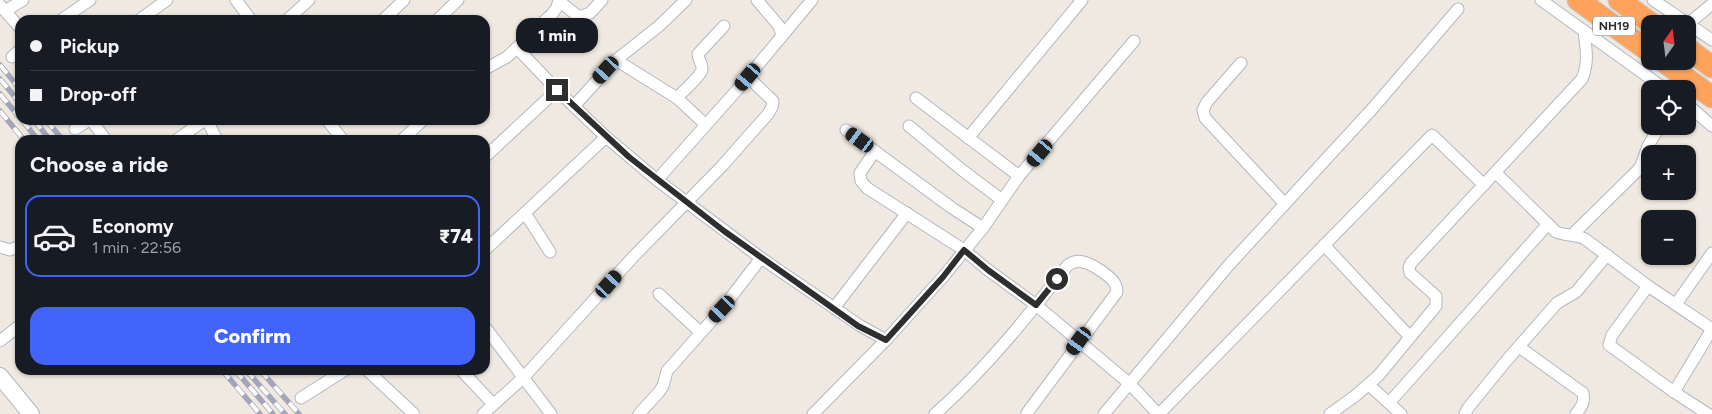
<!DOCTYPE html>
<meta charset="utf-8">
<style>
:root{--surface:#171b24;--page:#20242c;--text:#f1f3f6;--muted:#9ea1a6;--line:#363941;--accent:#4264fb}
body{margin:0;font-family:Figtree,sans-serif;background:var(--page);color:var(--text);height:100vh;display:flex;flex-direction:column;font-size:19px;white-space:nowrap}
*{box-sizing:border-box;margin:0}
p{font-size:16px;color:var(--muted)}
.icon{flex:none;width:28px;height:28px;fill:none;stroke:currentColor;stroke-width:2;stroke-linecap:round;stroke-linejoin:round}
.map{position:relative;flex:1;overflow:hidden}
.details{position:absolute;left:15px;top:135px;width:475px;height:240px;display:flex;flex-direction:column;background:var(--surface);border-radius:15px;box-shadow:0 1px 4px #0004}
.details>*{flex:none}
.top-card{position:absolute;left:15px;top:15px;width:475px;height:110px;border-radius:15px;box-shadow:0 1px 4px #0004;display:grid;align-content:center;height:110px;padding:0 15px;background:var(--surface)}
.needle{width:32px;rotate:14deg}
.controls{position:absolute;left:1641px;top:15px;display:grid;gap:10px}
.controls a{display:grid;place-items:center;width:55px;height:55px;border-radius:10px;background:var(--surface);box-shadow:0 1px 4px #0004;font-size:25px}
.end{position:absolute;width:22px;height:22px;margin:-11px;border:6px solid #2e2e2e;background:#fff;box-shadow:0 0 0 2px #fff}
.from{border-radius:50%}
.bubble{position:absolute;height:35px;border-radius:15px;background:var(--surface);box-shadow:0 1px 4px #0004;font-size:16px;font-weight:800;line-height:35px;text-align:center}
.car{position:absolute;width:15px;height:30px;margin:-15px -8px;border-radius:6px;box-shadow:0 0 4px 1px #0007;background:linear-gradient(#222 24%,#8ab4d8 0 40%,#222 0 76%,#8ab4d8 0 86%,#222 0)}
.top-card b{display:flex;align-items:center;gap:18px;height:48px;font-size:19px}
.top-card b+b{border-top:1px solid var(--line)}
.top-card i{width:12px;height:12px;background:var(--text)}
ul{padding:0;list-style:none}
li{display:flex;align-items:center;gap:15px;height:82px;margin:0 10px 8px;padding:0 5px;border:2px solid transparent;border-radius:15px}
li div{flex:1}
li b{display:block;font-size:19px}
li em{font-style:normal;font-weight:800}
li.on{border-color:var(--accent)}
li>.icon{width:45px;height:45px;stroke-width:1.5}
h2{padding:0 15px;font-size:22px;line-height:60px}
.action{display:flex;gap:10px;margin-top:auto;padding:10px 15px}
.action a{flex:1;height:58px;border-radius:15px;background:var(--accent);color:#fff;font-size:20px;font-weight:800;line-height:58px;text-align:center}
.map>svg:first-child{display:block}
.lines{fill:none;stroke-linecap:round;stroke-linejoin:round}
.street-casing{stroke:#b4b7c1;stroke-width:13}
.secondary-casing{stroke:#b4b7c1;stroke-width:18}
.highway-casing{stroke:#c9c9c9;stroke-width:23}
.street{stroke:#fff;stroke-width:11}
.secondary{stroke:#fff;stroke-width:16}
.highway{stroke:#ffa35c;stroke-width:21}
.rail-casing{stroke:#a3a6b8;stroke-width:5.5}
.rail{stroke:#fff;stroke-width:4;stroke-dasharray:11;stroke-linecap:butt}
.route{stroke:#2e2e2e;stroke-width:6}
.labels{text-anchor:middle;stroke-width:5;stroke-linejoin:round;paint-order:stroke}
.shield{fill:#fff;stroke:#6d6d6d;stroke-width:1}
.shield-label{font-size:12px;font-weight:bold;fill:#2e2e2e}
</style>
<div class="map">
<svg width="1712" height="414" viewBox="0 0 1712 414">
<rect width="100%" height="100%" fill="#efe9e1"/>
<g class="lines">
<defs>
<g id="street">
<polyline points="236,0 251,20"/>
<polyline points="1541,0 1665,89"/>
<polyline points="1653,0 1712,40"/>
<polyline points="559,1 579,17 590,13 602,0"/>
<polyline points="0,5 20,28"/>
<polyline points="5,11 23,0"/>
<polyline points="61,20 90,0"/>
<polyline points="139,20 167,0"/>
<polyline points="287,20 309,0"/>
<polyline points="383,20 404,0"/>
<polyline points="437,20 458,0"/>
<polyline points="1688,24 1712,4"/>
<polyline points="782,36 812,0"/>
<polyline points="517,48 557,90 606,137 657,180 761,258 859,325 886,340"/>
<polyline points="12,57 20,50"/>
<polyline points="616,60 677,98 706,125"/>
<polyline points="1241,63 1207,102 1203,110 1205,118 1285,204"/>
<polyline points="485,69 507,57 553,13 557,7 559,0"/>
<path d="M 677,98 C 682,92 700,77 702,70 C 703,64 698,60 698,54 L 724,26"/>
<polyline points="916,98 1019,176"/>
<polyline points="1688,105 1712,126"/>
<polyline points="574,106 616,60 659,26 686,0"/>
<polyline points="91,120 106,140"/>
<polyline points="207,120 217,140"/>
<polyline points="327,120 343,140"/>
<polyline points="909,126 962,170 1002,200"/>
<polyline points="75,129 89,120"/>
<polyline points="846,130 952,208 983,228"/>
<polyline points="968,138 1082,0"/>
<polyline points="176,140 205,120"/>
<polyline points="402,140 423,120"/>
<polyline points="875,151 860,173 861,181 867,188 964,250 988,270 1036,305 1130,384 1158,414"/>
<polyline points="485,157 557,90"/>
<path d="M 1496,173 L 1556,232 C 1566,236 1576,234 1585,239 L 1648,286 L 1712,329"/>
<polyline points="657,180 738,89 782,36 779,26 757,0"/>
<polyline points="525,213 550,252"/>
<polyline points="1572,235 1637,171 1641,166 1648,146 1660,126"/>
<polyline points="1324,245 1410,337"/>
<polyline points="0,247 10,250 20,246"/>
<polyline points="485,250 606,137"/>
<polyline points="1648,286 1612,335 1609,345 1674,392 1708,414"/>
<polyline points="659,294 700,332"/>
<polyline points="1676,304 1712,253"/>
<polyline points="834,308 907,213"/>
<polyline points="485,327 551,414"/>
<polyline points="0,341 20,325"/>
<path d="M 1519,347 L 1583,393 C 1585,403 1581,407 1576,414"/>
<polyline points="367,370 414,414"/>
<polyline points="461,370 493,404"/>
<polyline points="1369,385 1401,414"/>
<polyline points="1674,392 1712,329"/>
<polyline points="301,398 345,370"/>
<polyline points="1389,403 1548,224"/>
<polyline points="483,414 523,378 633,257 723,165 768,114 772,107 773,101 748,77"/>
<polyline points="639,414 659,392 663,386 667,371 722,309 761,258"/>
<polyline points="813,414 886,340 943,277 983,228 1019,176 1134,41"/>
<path d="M 935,414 C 985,370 1027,317 1068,265 C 1073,262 1077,260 1083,262 C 1091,263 1112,277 1115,284 C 1116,286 1117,289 1117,292 L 1027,413"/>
<polyline points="1104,414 1228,266 1373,108 1458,9"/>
<polyline points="1159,414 1432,135 1484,185"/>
<path d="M 1330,414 L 1355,396 L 1378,376 L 1436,306 L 1436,296 L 1410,273 L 1409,268 L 1411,263 L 1582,79 C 1589,63 1586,48 1584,31"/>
<polyline points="1465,414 1468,408 1507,360 1557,303 1576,292 1607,255"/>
</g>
<polyline id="secondary" points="0,376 31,414"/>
<g id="highway">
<polyline points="1578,0 1650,52"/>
<polyline points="1619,0 1652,24"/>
<polyline points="1688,49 1712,67"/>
<polyline points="1663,61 1712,97"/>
</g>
</defs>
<use href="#street" class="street-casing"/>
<use href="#secondary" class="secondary-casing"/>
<use href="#highway" class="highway-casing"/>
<use href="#street" class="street"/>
<use href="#secondary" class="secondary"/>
<use href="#highway" class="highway"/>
<defs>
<g id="rail">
<polyline points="0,65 20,89"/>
<polyline points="0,79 20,103"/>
<polyline points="0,94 20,118"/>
<polyline points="0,111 24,140"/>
<polyline points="22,120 38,140"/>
<polyline points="34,120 50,140"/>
<polyline points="46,120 63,140"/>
<polyline points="222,370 260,414"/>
<polyline points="235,370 273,414"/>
<polyline points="246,370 285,414"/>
<polyline points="260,370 299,414"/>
</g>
</defs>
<use href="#rail" class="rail-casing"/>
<use href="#rail" class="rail"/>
</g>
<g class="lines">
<polyline class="route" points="557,90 629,157 724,231 858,326 886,340 943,277 964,250 988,270 1036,305 1057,279"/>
</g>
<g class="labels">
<rect class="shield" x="1593" y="16.5" width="42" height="19" rx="4"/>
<g class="shield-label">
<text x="1614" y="30">NH19</text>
</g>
</g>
</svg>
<div class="controls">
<a><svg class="needle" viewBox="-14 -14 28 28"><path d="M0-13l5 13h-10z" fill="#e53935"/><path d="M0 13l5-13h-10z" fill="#9ea1a6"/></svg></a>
<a><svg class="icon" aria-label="locate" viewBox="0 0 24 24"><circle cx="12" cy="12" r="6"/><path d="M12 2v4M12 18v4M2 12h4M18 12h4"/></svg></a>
<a>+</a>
<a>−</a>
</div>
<i class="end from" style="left:1057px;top:279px"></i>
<i class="end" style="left:557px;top:90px"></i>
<div class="bubble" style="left:516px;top:18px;width:82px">1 min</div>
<i class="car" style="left:606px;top:70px;rotate:222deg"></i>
<i class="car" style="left:748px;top:77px;rotate:220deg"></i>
<i class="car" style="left:860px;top:140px;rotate:306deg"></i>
<i class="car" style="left:1040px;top:153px;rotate:220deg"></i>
<i class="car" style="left:609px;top:284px;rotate:42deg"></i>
<i class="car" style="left:722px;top:309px;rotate:223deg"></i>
<i class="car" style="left:1079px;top:341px;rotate:216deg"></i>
<div class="top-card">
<b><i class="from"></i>Pickup</b>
<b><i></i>Drop-off</b>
</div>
<section class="details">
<h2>Choose a ride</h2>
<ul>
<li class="on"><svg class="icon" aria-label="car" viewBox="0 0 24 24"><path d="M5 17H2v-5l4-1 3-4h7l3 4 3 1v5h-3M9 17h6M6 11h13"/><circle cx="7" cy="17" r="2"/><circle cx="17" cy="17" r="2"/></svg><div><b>Economy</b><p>1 min · 22:56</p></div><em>₹74</em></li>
</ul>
<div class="action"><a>Confirm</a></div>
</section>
</div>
